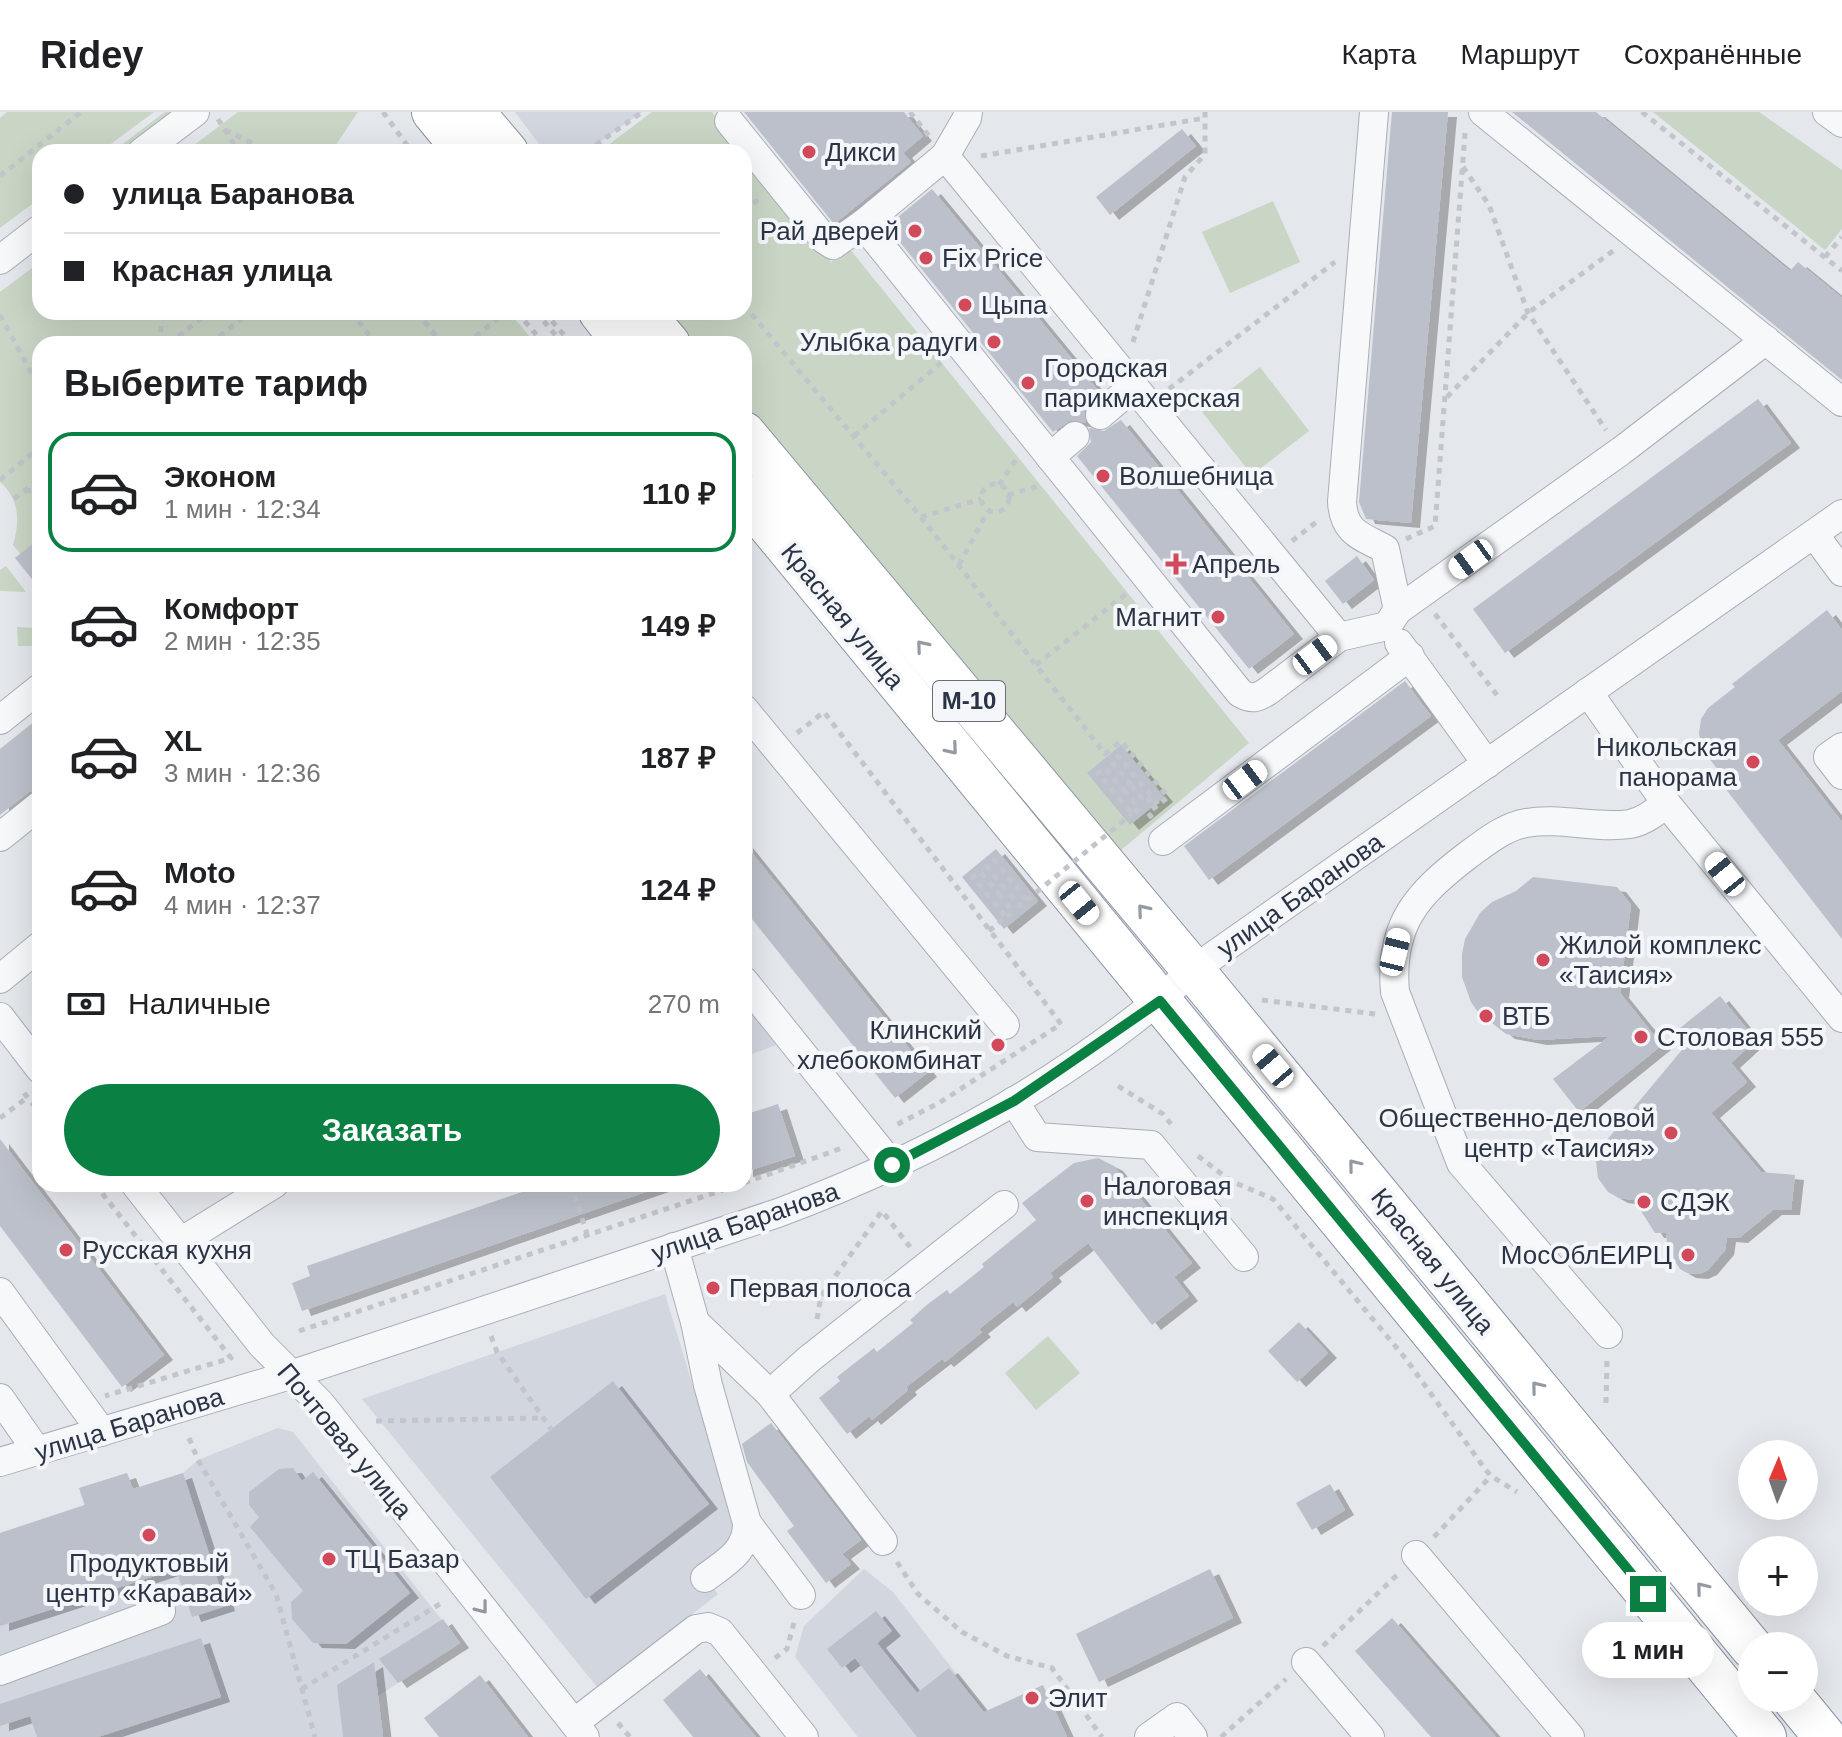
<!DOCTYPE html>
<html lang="ru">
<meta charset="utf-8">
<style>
:root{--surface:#fff;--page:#f6f6f6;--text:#202124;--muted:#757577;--line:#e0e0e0;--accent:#0b8043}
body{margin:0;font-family:Arial,sans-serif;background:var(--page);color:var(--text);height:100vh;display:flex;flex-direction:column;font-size:30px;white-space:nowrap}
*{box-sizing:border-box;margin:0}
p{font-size:26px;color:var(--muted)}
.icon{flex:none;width:44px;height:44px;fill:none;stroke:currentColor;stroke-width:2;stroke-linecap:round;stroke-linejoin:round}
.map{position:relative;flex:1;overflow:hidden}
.details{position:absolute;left:32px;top:224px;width:720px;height:856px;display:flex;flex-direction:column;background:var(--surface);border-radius:24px;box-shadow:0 8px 32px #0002}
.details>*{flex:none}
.hud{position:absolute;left:32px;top:32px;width:720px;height:176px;border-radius:24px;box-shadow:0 8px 32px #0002;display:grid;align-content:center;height:176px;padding:0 32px;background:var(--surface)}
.needle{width:52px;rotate:2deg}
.fabs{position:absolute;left:1738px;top:1328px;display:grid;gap:16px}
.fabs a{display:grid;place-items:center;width:80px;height:80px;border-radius:50%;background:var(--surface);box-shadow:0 8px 32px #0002;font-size:40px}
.end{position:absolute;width:36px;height:36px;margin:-18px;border:10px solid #0b8043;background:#fff;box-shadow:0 0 0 4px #fff}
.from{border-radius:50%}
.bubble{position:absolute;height:56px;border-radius:28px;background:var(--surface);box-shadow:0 8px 32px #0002;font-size:26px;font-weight:700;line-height:56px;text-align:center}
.car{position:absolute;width:24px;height:48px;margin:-24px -12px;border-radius:10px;box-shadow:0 0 6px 2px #0007;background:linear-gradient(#fff 24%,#345 0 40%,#fff 0 76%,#345 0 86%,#fff 0)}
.hud b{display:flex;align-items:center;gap:28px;height:76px;font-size:30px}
.hud b+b{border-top:2px solid var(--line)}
.hud i{width:20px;height:20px;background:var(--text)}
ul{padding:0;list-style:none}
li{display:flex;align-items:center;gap:24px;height:120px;margin:0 16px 12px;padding:0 16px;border:4px solid transparent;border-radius:24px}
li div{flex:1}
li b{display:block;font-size:30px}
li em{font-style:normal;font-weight:700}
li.selected{border-color:var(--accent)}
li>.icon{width:72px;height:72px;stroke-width:1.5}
h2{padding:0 32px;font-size:36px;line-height:96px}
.pay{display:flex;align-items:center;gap:20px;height:88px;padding:0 32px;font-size:30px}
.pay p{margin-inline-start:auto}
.button{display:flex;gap:16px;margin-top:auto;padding:16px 32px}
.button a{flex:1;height:92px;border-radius:48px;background:var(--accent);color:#fff;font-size:32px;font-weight:700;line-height:92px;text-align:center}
header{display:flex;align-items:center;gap:48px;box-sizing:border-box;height:112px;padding:0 40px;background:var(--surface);border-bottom:2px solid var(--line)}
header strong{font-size:38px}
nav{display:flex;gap:44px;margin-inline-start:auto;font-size:28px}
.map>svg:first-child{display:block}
.built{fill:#d2d6de}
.green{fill:#c9d6c5}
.building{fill:#bbc0ca;filter:url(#shadow)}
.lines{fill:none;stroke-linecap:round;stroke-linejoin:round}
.minor-casing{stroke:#a9aeb7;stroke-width:30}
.highway-casing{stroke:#8b94a3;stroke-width:44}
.path{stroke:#c2c5cb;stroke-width:5;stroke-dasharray:6 6;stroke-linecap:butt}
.minor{stroke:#f7f8fa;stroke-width:28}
.highway{stroke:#fff;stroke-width:42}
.path-bridge{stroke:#c2c5cb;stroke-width:5;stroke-dasharray:6 6;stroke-linecap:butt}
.oneway{stroke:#959aa2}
.oneway2{stroke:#9196a0}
.route{stroke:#0b8043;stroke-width:10}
.poi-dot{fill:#d1495b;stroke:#f4f6f9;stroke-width:3}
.labels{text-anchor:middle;stroke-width:8;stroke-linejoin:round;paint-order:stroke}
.shield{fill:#f4f6f9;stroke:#676e7b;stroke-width:2}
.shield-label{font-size:24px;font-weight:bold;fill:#2b3445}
.poi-label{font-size:26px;fill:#2b3445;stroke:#f4f6f9;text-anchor:start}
.street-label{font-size:26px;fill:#2b3445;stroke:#f4f6f9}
</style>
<header>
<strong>Ridey</strong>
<nav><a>Карта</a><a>Маршрут</a><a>Сохранённые</a></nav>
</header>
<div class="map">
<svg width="1842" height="1625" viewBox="0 0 1842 1625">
<defs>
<filter id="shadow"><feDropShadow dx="9" dy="5" stdDeviation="0" flood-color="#0004"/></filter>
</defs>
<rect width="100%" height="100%" fill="#e4e7ec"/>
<g class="built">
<polygon points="515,0 642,0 586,40 545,40"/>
<polygon points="744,893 776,933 744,945"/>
<polygon points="665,1182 733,1407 732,1426 699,1458 718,1482 598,1576 362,1287"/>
<polygon points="278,1316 293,1320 460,1531 378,1584 383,1625 0,1625 0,1421 84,1393 79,1376 127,1361 134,1377 183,1361 198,1348"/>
<polygon points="864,1457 893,1480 986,1600 973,1625 858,1625 795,1545 804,1514"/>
</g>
<g class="green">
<polygon points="7,0 154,0 100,40 40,40 40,86 0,116 0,6"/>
<polygon points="165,0 178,0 125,40 112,40"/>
<polygon points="238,0 358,0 331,40 185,40"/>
<polygon points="652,0 712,0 744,40 599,40"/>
<polygon points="1653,0 1759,0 1842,58 1842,117 1825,138"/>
<polygon points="744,41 831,150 849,136 1249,631 1120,739 744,294 744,232 691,232 664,200 744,200"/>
<polygon points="1273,89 1300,150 1230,181 1202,120"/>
<path d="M 40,150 L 40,200 L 509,200 L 536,232 L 448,232 L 443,227 L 436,232 L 40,232 L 40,465 L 13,433 C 20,409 20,388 0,370 L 0,180 Z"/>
<polygon points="1260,255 1309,319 1252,363 1202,300"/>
<polygon points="6,454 26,480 0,479 0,458"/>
<polygon points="17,515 40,516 40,534 18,534"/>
<polygon points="1048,1224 1080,1261 1036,1298 1005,1261"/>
</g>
<g class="building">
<polygon points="744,0 904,0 923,24 903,41 911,50 834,112"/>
<polygon points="1392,0 1448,0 1411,411 1366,407 1359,390"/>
<polygon points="1512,0 1596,0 1790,159 1798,150 1842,186 1842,268"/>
<polygon points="1182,17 1196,34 1110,103 1096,85"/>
<polygon points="932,77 1100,281 1084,297 1086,311 1071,308 1053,320 887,114"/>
<polygon points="1758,287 1791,331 1505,541 1473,497"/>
<polygon points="1121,308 1294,522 1249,557 1077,344 1091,330 1089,316 1104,319"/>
<polygon points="40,426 40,477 15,446"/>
<polygon points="1357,444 1374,468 1343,492 1325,469"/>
<polygon points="1827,498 1842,518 1842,579 1778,628 1842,710 1842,827 1718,667 1722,663 1701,636 1699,621 1701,607 1708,596 1735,575 1732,572"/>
<polygon points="1405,569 1431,604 1209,768 1184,734"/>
<polygon points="40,605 40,676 29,680 0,703 0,637"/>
<polygon points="1121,633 1164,685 1130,713 1087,661"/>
<polygon points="744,731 928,960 895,986 744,797"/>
<polygon points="996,737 1038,789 1004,817 962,765"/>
<polygon points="1533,765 1617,775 1631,793 1620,881 1662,933 1579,1000 1553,967 1610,924 1538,928 1506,922 1478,900 1471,890 1462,865 1462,842 1465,827 1480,801 1492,790 1516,779"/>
<polygon points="1720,884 1756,928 1731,951 1747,970 1711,1001 1761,1060 1795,1063 1791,1098 1773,1098 1739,1126 1727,1125 1725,1138 1708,1158 1699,1162 1687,1161 1680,1157 1666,1135 1667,1121 1655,1121 1634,1088 1619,1086 1608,1080 1598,1066 1596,1049 1601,1035 1691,927 1680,916"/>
<polygon points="778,992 795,1044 744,1060 744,1003"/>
<polygon points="0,1027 164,1243 122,1275 0,1114"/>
<polygon points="1098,1046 1114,1054 1192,1151 1174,1165 1189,1184 1152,1213 1088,1131 1050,1161 1053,1165 1017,1195 1013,1190 979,1217 982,1220 945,1250 942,1247 906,1275 908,1278 872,1308 869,1304 847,1322 819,1286 840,1269 837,1265 874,1236 877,1240 913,1211 910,1208 928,1192 947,1178 950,1182 984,1155 982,1152 1036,1108 1022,1091 1074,1051"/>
<polygon points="545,1072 660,1072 660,1075 302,1199 292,1171 310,1164 307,1154"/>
<polygon points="1299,1210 1328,1241 1297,1270 1268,1239"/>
<polygon points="613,1269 709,1392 586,1487 490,1365"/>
<polygon points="771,1311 861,1428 842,1442 851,1452 826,1471 787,1419 794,1414 747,1350 742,1332"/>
<polygon points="293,1356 302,1369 313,1360 410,1481 346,1532 313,1531 292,1507 291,1490 303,1479 250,1415 259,1405 249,1393 249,1380 279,1357"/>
<polygon points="127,1361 133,1377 183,1361 226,1494 192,1505 176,1457 0,1514 0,1421 85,1393 79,1376"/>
<polygon points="1330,1372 1345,1398 1312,1418 1296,1391"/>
<polygon points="1210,1457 1233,1506 1099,1570 1076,1522"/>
<polygon points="876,1499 892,1519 877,1531 917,1581 949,1556 984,1600 1043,1573 1067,1625 917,1625 855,1546 842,1556 827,1537"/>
<polygon points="1392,1506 1496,1625 1431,1625 1355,1539"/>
<polygon points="443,1507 460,1531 398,1571 379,1547"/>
<polygon points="201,1526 221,1585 98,1625 37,1625 30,1604 0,1614 0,1592"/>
<polygon points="374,1550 383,1625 343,1625 337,1573"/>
<polygon points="700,1557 730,1594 756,1625 693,1625 663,1588"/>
<polygon points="480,1563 528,1625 439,1625 424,1606"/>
</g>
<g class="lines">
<defs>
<g id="minor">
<path d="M 1374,0 L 1342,390 C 1344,421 1361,424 1385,437 L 1398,498"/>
<polyline points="1483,0 1842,290"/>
<polyline points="1827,0 1842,11"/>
<polyline points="729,9 825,128 833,133 863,112 945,44 967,6 968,0"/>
<polyline points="142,40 195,0"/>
<polyline points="945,44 1339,525"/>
<path d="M 863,112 L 1240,581 C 1252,588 1257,586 1268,579 L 1339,525 L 1387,514 L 1398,498 L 1621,339 L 1766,228"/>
<polyline points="0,148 40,117"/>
<polyline points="1100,303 1134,274"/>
<polyline points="1050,345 1075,324"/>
<polyline points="1814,422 1842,460"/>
<polyline points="1399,531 1487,652"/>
<polyline points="1588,580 1666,691 1842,906"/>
<polyline points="744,597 1005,913"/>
<polyline points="0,608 40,576"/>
<polyline points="1842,635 1828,645 1842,663"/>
<polyline points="0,725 40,693"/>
<polyline points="1163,729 1410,544"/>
<polyline points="0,867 40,834"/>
<polyline points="744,869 892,1053"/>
<polyline points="0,905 40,957"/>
<polyline points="1014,989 1037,1025 1151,1033 1244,1145"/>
<polyline points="135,1072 262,1233 320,1291 585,1625"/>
<polyline points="182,1129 274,1072"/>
<path d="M 674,1135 L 695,1210 L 708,1273 L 747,1411 C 748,1439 725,1451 705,1466"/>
<polyline points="0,1180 102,1320"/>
<polyline points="695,1210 770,1282 809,1247 1004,1093"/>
<path d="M 1608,1222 L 1461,1051 L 1395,880 C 1389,812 1417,782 1468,743 C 1486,730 1504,715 1526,711 C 1561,705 1596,717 1630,712 C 1645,709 1656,700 1666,691"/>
<polyline points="770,1282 883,1429"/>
<polyline points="0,1286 37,1339"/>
<path d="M 0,1350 L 290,1263 L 778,1101 C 927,1045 1075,966 1193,858 L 1842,402"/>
<polyline points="747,1411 801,1483"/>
<polyline points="1416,1443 1570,1625"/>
<polyline points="1306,1550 1370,1625"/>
<polyline points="0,1559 161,1499"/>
<polyline points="574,1611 696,1517 708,1515 720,1520 804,1625"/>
<polyline points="1149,1625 1177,1605 1193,1625"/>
</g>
<g id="highway">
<polyline points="433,0 466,40"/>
<polyline points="473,0 507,40"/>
<polyline points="600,200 625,232"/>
<polyline points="642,200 669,232"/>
<polyline points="744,321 1193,858 1752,1536"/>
<polyline points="744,383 1765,1625"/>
<polyline points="1793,1586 1825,1625"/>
</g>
</defs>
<use href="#minor" class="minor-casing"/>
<use href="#highway" class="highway-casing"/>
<g class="path">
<polyline points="383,0 412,40"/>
<polyline points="910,0 929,24"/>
<polyline points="1642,0 1842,159"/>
<polyline points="218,7 239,40"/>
<polyline points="225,18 270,40"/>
<polyline points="586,40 642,0"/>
<polyline points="981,44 1205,6"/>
<polyline points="1463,55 1489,93 1528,201 1606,318"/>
<polyline points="0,64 81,0"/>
<polyline points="744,99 759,87"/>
<polyline points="1825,145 1842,125"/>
<polyline points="744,193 921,405 1105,642 1121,629 1168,685 1148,701 1153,707"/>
<polyline points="351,200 376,232"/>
<polyline points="417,200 442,232"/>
<polyline points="517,200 544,232"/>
<polyline points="536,200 563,232"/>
<polyline points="544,200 572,232"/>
<polyline points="0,203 40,277"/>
<polyline points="1133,230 1185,65 1205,42 1205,0"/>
<polyline points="159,232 163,200"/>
<polyline points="169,232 209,200"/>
<polyline points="210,232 250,200"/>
<polyline points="466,232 506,200"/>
<polyline points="1169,277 1335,150"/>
<polyline points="1447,285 1528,201 1613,139"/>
<polyline points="854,324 942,250"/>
<polyline points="0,368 40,335"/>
<circle cx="995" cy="386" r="14"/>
<polyline points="999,373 1017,346"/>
<polyline points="25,379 40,377"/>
<polyline points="1008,383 1042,373"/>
<polyline points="14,387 40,366"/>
<polyline points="921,405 981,387"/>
<polyline points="1406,427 1435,414 1465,21"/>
<polyline points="1292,429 1319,408"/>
<polyline points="959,453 988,399"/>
<polyline points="1435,502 1500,587"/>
<polyline points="1036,553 1126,482"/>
<polyline points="797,621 824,600 1061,912 939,991 894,1014"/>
<polyline points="1131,673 1145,690 1152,685"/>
<polyline points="1124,678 1139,696 1132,702 1098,661 1105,656 1124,678 1131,673 1112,650 1118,644 1158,692"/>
<polyline points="999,782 1013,800 1006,805"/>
<polyline points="989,819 1006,805 973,765 980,760 999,782 1005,777 987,754 994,748 1027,788 1020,794 1005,777"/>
<polyline points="1262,888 1375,902"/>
<polyline points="1118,974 1163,1002 1171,1012"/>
<polyline points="24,981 40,1001"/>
<polyline points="0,1006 28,985"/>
<polyline points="1198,1044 1231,1069 1273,1087 1406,1247 1485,1357 1491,1364 1517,1380"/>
<polyline points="744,1071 845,1035"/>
<polyline points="95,1072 231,1246 105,1284"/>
<polyline points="571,1072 587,1122"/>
<polyline points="817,1207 821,1184 882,1099 910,1135"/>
<polyline points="299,1219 741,1072"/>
<polyline points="491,1224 497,1240 551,1317"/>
<polyline points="1606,1291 1607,1248"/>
<polyline points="376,1309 544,1306"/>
<polyline points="189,1326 198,1348 276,1482 315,1625"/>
<polyline points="1434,1425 1491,1364"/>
<polyline points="897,1450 918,1482 962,1520 1007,1544 1052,1556 1102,1625"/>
<polyline points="1323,1534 1399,1461"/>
<polyline points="775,1546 787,1537 795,1507"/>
<polyline points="302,1577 443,1490"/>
<polyline points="618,1611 630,1625"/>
<polyline points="1221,1625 1286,1567"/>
</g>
<use href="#minor" class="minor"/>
<use href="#highway" class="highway"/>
<polyline class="path-bridge" points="1027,788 1132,702"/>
</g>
<defs><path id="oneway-chevron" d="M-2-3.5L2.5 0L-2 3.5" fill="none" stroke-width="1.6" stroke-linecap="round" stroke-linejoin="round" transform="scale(2)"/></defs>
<g class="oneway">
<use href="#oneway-chevron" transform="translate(922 534) rotate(-130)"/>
<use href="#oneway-chevron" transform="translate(952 637) rotate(50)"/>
<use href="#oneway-chevron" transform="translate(1143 798) rotate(-130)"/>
<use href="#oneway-chevron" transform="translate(1354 1053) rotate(-129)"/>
<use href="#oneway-chevron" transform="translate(1537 1275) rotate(-129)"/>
<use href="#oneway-chevron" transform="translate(1702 1476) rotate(-129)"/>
</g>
<use class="oneway2" href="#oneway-chevron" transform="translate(482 1496) rotate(52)"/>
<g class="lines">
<polyline class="route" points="892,1053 1014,989 1160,889 1648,1482"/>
</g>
<g class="poi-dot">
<circle cx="809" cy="40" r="8"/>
<circle cx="915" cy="119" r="8"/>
<circle cx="926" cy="146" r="8"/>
<circle cx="965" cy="193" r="8"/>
<circle cx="994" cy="230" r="8"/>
<circle cx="1028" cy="271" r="8"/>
<circle cx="1103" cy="364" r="8"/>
<path d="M1172 440h8v8h8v8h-8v8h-8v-8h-8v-8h8z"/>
<circle cx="1218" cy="505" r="8"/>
<circle cx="1753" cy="650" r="8"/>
<circle cx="1543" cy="848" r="8"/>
<circle cx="1486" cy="904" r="8"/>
<circle cx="1641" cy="925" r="8"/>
<circle cx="998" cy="933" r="8"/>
<circle cx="1671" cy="1021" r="8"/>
<circle cx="1087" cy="1089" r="8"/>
<circle cx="1644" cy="1090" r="8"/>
<circle cx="66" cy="1138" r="8"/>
<circle cx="1688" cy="1143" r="8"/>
<circle cx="713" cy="1176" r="8"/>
<circle cx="149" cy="1423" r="8"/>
<circle cx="329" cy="1447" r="8"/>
<circle cx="1032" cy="1586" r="8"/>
</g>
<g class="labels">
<rect class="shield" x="933" y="569" width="72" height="40" rx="6"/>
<g class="shield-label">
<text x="969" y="597">М-10</text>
</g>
<g class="poi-label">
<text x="825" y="49">Дикси</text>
<text x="899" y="128" text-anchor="end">Рай дверей</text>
<text x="942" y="155">Fix Price</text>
<text x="981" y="202">Цыпа</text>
<text x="978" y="239" text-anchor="end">Улыбка радуги</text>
<text x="1044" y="265">Городская<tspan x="1044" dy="30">парикмахерская</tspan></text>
<text x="1119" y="373">Волшебница</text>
<text x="1192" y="461">Апрель</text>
<text x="1202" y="514" text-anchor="end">Магнит</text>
<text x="1737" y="644" text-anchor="end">Никольская<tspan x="1737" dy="30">панорама</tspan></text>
<text x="1559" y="842">Жилой комплекс<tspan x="1559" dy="30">«Таисия»</tspan></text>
<text x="1502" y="913">ВТБ</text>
<text x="982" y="927" text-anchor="end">Клинский<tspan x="982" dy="30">хлебокомбинат</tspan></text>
<text x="1657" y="934">Столовая 555</text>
<text x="1655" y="1015" text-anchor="end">Общественно-деловой<tspan x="1655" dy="30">центр «Таисия»</tspan></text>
<text x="1103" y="1083">Налоговая<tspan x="1103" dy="30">инспекция</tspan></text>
<text x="1660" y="1099">СДЭК</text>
<text x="82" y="1147">Русская кухня</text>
<text x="1672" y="1152" text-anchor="end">МосОблЕИРЦ</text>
<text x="729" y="1185">Первая полоса</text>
<text x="345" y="1456">ТЦ Базар</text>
<text x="149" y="1460" text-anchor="middle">Продуктовый<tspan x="149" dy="30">центр «Каравай»</tspan></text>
<text x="1048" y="1595">Элит</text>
</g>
<g class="street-label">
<text transform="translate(843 504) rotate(51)" y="9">Красная улица</text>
<text transform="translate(1300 783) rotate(-35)" y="9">улица Баранова</text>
<text transform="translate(745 1110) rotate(-19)" y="9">улица Баранова</text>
<text transform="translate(1433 1149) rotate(51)" y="9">Красная улица</text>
<text transform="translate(129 1312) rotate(-17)" y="9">улица Баранова</text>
<text transform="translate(345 1329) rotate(50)" y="9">Почтовая улица</text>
</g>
</g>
</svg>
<div class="fabs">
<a><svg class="needle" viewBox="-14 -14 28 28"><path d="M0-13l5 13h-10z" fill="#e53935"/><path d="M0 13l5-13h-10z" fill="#757577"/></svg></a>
<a>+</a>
<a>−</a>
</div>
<i class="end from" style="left:892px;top:1053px"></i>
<i class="end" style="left:1648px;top:1482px"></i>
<div class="bubble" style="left:1582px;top:1510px;width:132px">1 мин</div>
<i class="car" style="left:1471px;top:447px;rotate:234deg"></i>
<i class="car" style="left:1315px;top:543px;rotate:53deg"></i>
<i class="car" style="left:1245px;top:668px;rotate:53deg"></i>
<i class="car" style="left:1725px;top:762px;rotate:321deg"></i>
<i class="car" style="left:1079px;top:791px;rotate:141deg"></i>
<i class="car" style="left:1395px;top:840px;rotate:14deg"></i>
<i class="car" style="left:1273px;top:954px;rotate:320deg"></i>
<div class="hud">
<b><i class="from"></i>улица Баранова</b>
<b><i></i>Красная улица</b>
</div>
<section class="details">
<h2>Выберите тариф</h2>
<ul>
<li class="selected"><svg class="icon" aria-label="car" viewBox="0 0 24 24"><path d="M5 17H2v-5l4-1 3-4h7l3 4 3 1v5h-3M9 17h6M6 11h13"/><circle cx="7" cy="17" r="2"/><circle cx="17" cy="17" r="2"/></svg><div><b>Эконом</b><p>1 мин · 12:34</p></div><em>110 ₽</em></li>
<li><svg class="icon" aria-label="car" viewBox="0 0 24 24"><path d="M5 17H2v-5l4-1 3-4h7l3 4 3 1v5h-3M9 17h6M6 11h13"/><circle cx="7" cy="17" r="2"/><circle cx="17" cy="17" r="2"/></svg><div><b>Комфорт</b><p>2 мин · 12:35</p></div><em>149 ₽</em></li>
<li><svg class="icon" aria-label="car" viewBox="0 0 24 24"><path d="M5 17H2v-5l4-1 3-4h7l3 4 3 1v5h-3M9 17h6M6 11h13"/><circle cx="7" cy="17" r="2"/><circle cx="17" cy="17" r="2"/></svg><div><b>XL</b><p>3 мин · 12:36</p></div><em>187 ₽</em></li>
<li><svg class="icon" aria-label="car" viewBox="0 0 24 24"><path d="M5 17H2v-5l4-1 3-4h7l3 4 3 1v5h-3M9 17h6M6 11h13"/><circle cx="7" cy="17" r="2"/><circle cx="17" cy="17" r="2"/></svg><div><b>Moto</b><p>4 мин · 12:37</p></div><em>124 ₽</em></li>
</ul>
<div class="pay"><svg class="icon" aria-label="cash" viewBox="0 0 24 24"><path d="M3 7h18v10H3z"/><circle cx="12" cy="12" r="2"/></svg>Наличные<p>270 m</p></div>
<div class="button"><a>Заказать</a></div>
</section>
</div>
